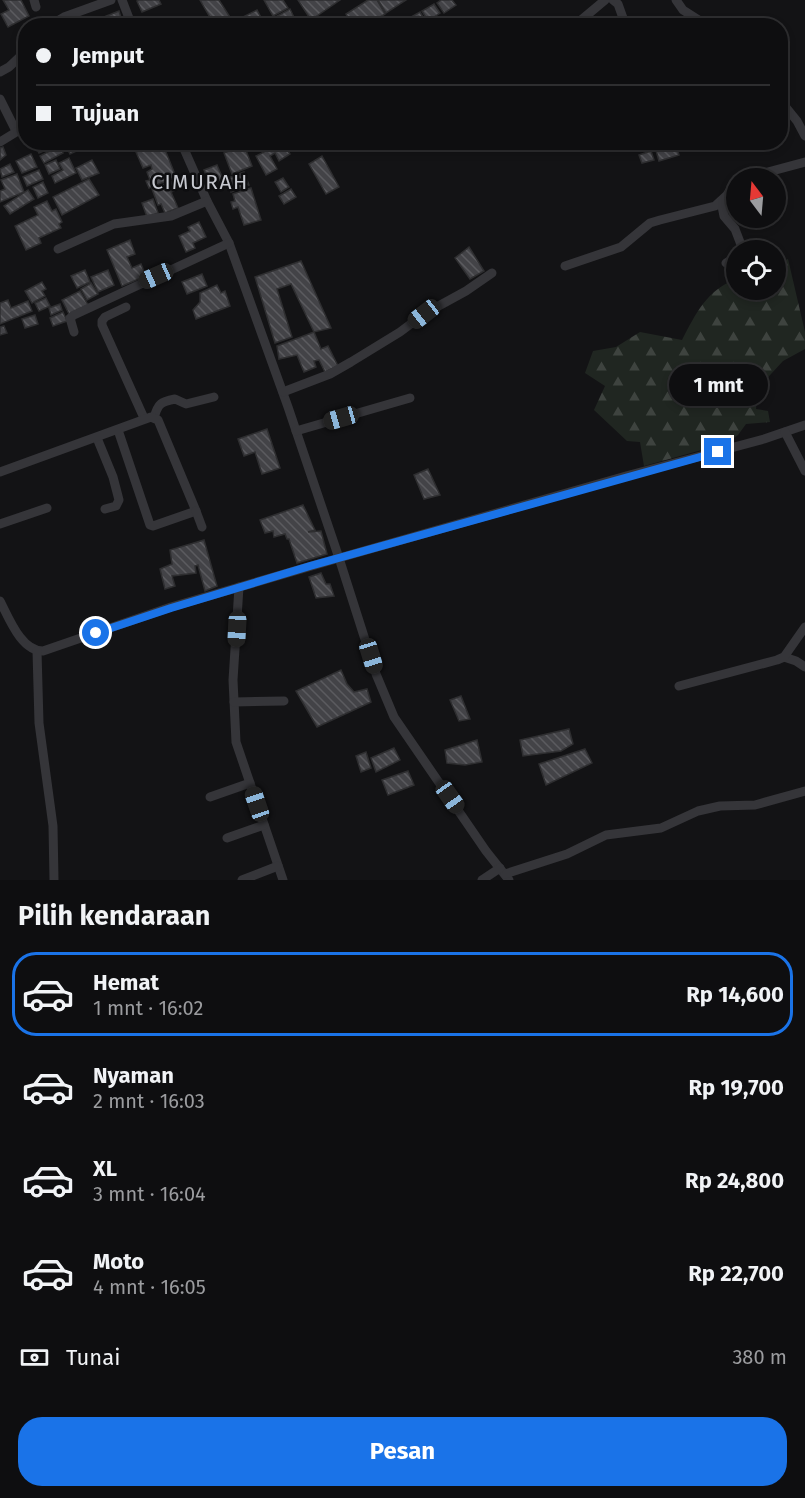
<!DOCTYPE html>
<html lang="id">
<meta charset="utf-8">
<style>
:root{--surface:#0e0e10;--page:#171719;--text:#f1f3f6;--muted:#9b9c9f;--line:#2e2e30;--accent:#1a73e8}
body{margin:0;font-family:"Fira Sans",sans-serif;background:var(--page);color:var(--text);height:100vh;display:flex;flex-direction:column;font-size:22px;white-space:nowrap}
*{box-sizing:border-box;margin:0}
p{font-size:20px;color:var(--muted)}
.icon{flex:none;width:33px;height:33px;fill:none;stroke:currentColor;stroke-width:2;stroke-linecap:round;stroke-linejoin:round}
.map{position:relative;height:880px;overflow:hidden}
.panel{display:flex;flex-direction:column;background:var(--surface);flex:1}
.panel>*{flex:none}
.top-card{position:absolute;left:18px;top:18px;width:770px;height:132px;border-radius:24px;box-shadow:0 3px 9px #0003,0 0 0 2px var(--line);display:grid;align-content:center;height:132px;padding:0 18px;background:var(--surface)}
.needle{width:39px;rotate:344deg}
.fabs{position:absolute;left:726px;top:168px;display:grid;gap:12px}
.fabs a{display:grid;place-items:center;width:60px;height:60px;border-radius:50%;background:var(--surface);box-shadow:0 3px 9px #0003,0 0 0 2px var(--line);font-size:30px}
.end{position:absolute;width:27px;height:27px;margin:-14px;border:8px solid #1a73e8;background:#fff;box-shadow:0 0 0 3px #fff}
.from{border-radius:50%}
.bubble{position:absolute;height:42px;border-radius:21px;background:var(--surface);box-shadow:0 3px 9px #0003,0 0 0 2px var(--line);font-size:20px;font-weight:700;line-height:42px;text-align:center}
.car{position:absolute;width:18px;height:36px;margin:-18px -9px;border-radius:8px;box-shadow:0 0 4px 2px #0007;background:linear-gradient(#222 24%,#8ab4d8 0 40%,#222 0 76%,#8ab4d8 0 86%,#222 0)}
.top-card b{display:flex;align-items:center;gap:21px;height:57px;font-size:22px}
.top-card b+b{border-top:2px solid var(--line)}
.top-card i{width:15px;height:15px;background:var(--text)}
ul{padding:0;list-style:none}
li{display:flex;align-items:center;gap:18px;height:84px;margin:0 12px 9px;padding:0 6px;border:3px solid transparent;border-radius:24px}
li div{flex:1}
li b{display:block;font-size:22px}
li em{font-style:normal;font-weight:700}
li.active{border-color:var(--accent)}
li>.icon{width:54px;height:54px;stroke-width:1.5}
h2{padding:0 18px;font-size:27px;line-height:72px}
.pay{display:flex;align-items:center;gap:15px;height:66px;padding:0 18px;font-size:22px}
.pay p{margin-inline-start:auto}
.cta{display:flex;gap:12px;margin-top:auto;padding:12px 18px}
.cta a{flex:1;height:69px;border-radius:24px;background:var(--accent);color:#fff;font-size:24px;font-weight:700;line-height:69px;text-align:center}
.map>svg:first-child{display:block}
.forest{fill:url(#forest-firs)}
.building{fill:url(#building-back-hatch);stroke:#2e2e30;stroke-width:1.5}
.lines{fill:none;stroke-linecap:round;stroke-linejoin:round}
.street{stroke:#353539;stroke-width:9}
.route{stroke:#1a73e8;stroke-width:8}
.labels{text-anchor:middle;stroke-width:5;stroke-linejoin:round;paint-order:stroke}
.quarter-label{font-size:21px;letter-spacing:1.5px;fill:#c7c9d0;stroke:#0e0e10}
</style>
<div class="map">
<svg width="805" height="880" viewBox="0 0 805 880">
<defs>
<pattern id="forest-firs" width="22" height="20" patternUnits="userSpaceOnUse" patternTransform="scale(1.5)"><rect width="22" height="20" fill="#202621"/><path d="M5 1l3.5 6h-7zM16 11l3.5 6h-7z" fill="#3e433f"/></pattern>
<pattern id="building-back-hatch" width="6" height="6" patternUnits="userSpaceOnUse" patternTransform="scale(1.5)"><rect width="6" height="6" fill="#434347"/><path d="M-1 5l2 2M0 0l6 6M5-1l2 2" fill="none" stroke="#5b5b5f"/></pattern>
</defs>
<rect width="100%" height="100%" fill="#131315"/>
<path class="forest" d="M 788,259 L 805,332 L 805,349 L 783,361 L 758,388 L 756,409 L 768,411 L 770,422 L 746,424 L 738,435 L 727,443 L 644,466 L 640,442 L 627,441 L 594,410 L 605,386 L 585,373 L 593,351 L 616,347 L 640,332 L 682,340 C 696,313 707,290 736,279 L 736,290 L 776,290 L 776,264 Z"/>
<g class="building">
<polygon points="3,0 21,0 29,16 8,27 1,14 9,10"/>
<polygon points="139,0 159,0 161,4 142,12 137,1"/>
<polygon points="200,0 219,0 233,22 257,10 265,25 215,26"/>
<polygon points="264,0 283,0 288,8 273,16"/>
<polygon points="298,0 340,0 311,20"/>
<polygon points="368,0 377,0 385,14 366,26 352,26 346,14"/>
<polygon points="378,0 406,0 386,13"/>
<polygon points="441,0 452,0 456,5 444,13 437,3"/>
<polygon points="434,4 440,13 428,21 422,11"/>
<polygon points="290,9 298,26 273,26 270,20"/>
<polygon points="119,11 122,21 107,26 104,17"/>
<polygon points="420,12 426,22 419,26 404,26 402,22"/>
<polygon points="343,17 348,26 329,26"/>
<polygon points="85,20 88,26 74,26"/>
<polygon points="39,142 45,142 48,149 39,153 35,145"/>
<polygon points="64,142 80,142 83,148 70,154"/>
<polygon points="88,142 98,142 100,146 91,150"/>
<polygon points="162,142 176,177 149,188 146,181 150,180 147,172 152,169 151,165 143,168 136,152"/>
<polygon points="267,142 271,142 272,145 283,142 290,154 279,161 275,153 270,156 277,169 266,175 256,156 264,152 261,146"/>
<polygon points="623,142 639,142 641,146 625,150"/>
<polygon points="675,142 679,155 659,161 655,147"/>
<polygon points="244,145 252,166 232,174 224,153"/>
<polygon points="59,146 63,153 44,163 40,156"/>
<polygon points="3,147 6,155 0,160 0,148"/>
<polygon points="651,151 654,160 642,163 639,155"/>
<polygon points="31,154 37,167 22,173 16,161"/>
<polygon points="322,156 339,187 326,194 309,164"/>
<polygon points="69,158 76,173 55,183 52,176 63,170 59,163"/>
<polygon points="56,160 60,169 49,174 45,165"/>
<polygon points="92,160 99,173 82,180 76,168"/>
<polygon points="10,164 14,172 2,177 0,169"/>
<polygon points="217,165 223,179 210,184 204,170"/>
<polygon points="39,170 43,179 27,186 23,177"/>
<polygon points="244,172 249,185 231,192 226,179"/>
<polygon points="17,174 24,192 0,202 0,191 5,189 1,180"/>
<polygon points="283,178 289,187 281,192 275,182"/>
<polygon points="89,179 99,195 62,215 53,197"/>
<polygon points="173,181 176,190 171,192 178,208 165,213 161,204 158,205 152,189"/>
<polygon points="43,182 48,193 38,198 33,187"/>
<polygon points="251,188 261,220 244,225 238,207 233,209 231,202 235,201 233,194"/>
<polygon points="291,189 296,197 284,204 279,196"/>
<polygon points="28,190 34,199 10,214 4,206"/>
<polygon points="153,199 158,213 147,217 142,203"/>
<polygon points="47,201 52,211 56,209 62,222 59,224 61,228 39,238 41,243 26,250 15,226 38,215 34,207"/>
<polygon points="199,222 206,237 193,243 195,248 186,252 179,236 190,231 188,227"/>
<polygon points="130,240 135,254 127,257 132,268 141,264 146,276 122,286 107,250"/>
<polygon points="469,247 484,271 470,279 455,258"/>
<polygon points="301,261 331,328 314,332 291,284 277,289 292,337 275,343 255,277"/>
<polygon points="85,270 90,282 77,288 71,276"/>
<polygon points="108,270 114,285 98,292 91,277"/>
<polygon points="202,274 207,286 187,294 182,282"/>
<polygon points="42,282 46,289 42,291 45,296 32,303 25,291"/>
<polygon points="91,283 98,294 87,300 81,289"/>
<polygon points="217,285 221,293 225,291 230,306 196,319 193,310 200,302 200,293"/>
<polygon points="80,291 88,305 69,314 62,300"/>
<polygon points="46,298 50,306 39,311 35,303"/>
<polygon points="8,300 11,308 28,301 32,311 0,324 0,303"/>
<polygon points="60,304 62,310 51,315 49,308"/>
<polygon points="63,312 67,321 53,326 50,318"/>
<polygon points="35,315 38,324 25,328 22,319"/>
<polygon points="4,326 7,333 0,335 0,327"/>
<polygon points="314,332 321,349 328,346 338,366 325,372 319,360 314,361 316,367 304,372 297,355 279,359 277,346"/>
<polygon points="267,429 280,468 262,474 255,452 244,456 238,439"/>
<polygon points="428,469 440,495 424,499 414,475"/>
<polygon points="303,505 315,530 308,532 321,531 327,554 297,563 289,539 287,539 285,534 274,537 273,531 265,533 260,520"/>
<polygon points="204,540 217,586 205,591 198,565 195,566 196,573 172,576 175,586 165,589 160,569 172,564 170,550"/>
<polygon points="321,573 326,584 330,584 334,596 316,598 309,577"/>
<polygon points="341,670 347,684 354,692 367,689 371,702 317,727 296,691"/>
<polygon points="461,696 470,719 459,721 450,700"/>
<polygon points="569,729 573,744 561,751 523,756 520,740"/>
<polygon points="477,740 482,762 465,765 447,763 445,750"/>
<polygon points="394,748 400,760 376,772 371,758"/>
<polygon points="585,749 592,763 546,785 539,764"/>
<polygon points="366,752 371,768 361,772 356,756"/>
<polygon points="408,771 414,785 388,795 382,780"/>
</g>
<g class="lines">
<g class="street">
<polyline points="34,0 36,7"/>
<polyline points="122,0 132,26"/>
<polyline points="613,0 618,4 623,18 618,26"/>
<polyline points="676,0 683,10 708,26"/>
<polyline points="49,26 64,17 111,0"/>
<polyline points="574,26 605,0"/>
<polyline points="726,26 729,23"/>
<polyline points="0,72 9,67 26,51"/>
<polyline points="0,99 16,131"/>
<polyline points="780,100 797,121 805,136"/>
<polyline points="0,142 26,126"/>
<polyline points="181,142 207,201 229,243 288,407 339,558 626,476 764,439 805,425"/>
<polyline points="746,178 805,162"/>
<polyline points="721,201 724,216 735,229 743,250"/>
<polyline points="58,249 114,224 171,216 207,201"/>
<polyline points="726,263 736,257"/>
<polyline points="565,266 621,247 650,223 660,220 715,206 727,195 736,181"/>
<polyline points="126,307 105,317 102,321 102,325 144,418"/>
<polyline points="74,332 70,318 74,315 229,243"/>
<polyline points="283,392 330,374 351,362 400,332 424,314 466,291 492,273"/>
<path d="M 154,418 C 158,403 161,402 175,399 L 186,404 L 214,397"/>
<polyline points="296,431 410,398"/>
<polyline points="785,432 805,471"/>
<polyline points="97,438 113,477 119,500 116,506 105,509"/>
<polyline points="0,472 151,417 158,420 196,511 153,526 150,525 118,430"/>
<polyline points="196,511 202,527"/>
<polyline points="0,524 47,508"/>
<polyline points="239,587 233,680 236,742 283,880"/>
<path d="M 0,601 C 9,618 21,651 43,651 L 171,607 L 339,558 L 376,674 L 394,717 L 486,851 L 509,880"/>
<polyline points="37,651 39,723 53,826 54,880"/>
<polyline points="784,657 796,661 805,667"/>
<polyline points="679,686 777,660 784,657 805,627"/>
<polyline points="234,702 284,701"/>
<polyline points="210,797 250,783"/>
<polyline points="227,838 264,825"/>
<polyline points="505,874 567,854 606,835 661,828 698,811 720,806 755,805 805,791"/>
<polyline points="242,880 278,866"/>
<polyline points="482,880 500,868"/>
</g>
</g>
<g class="lines">
<polyline class="route" points="96,633 171,608 310,566 718,452"/>
</g>
<g class="labels">
<g class="quarter-label">
<text x="200" y="189">CIMURAH</text>
</g>
</g>
</svg>
<div class="fabs">
<a><svg class="needle" viewBox="-14 -14 28 28"><path d="M0-13l5 13h-10z" fill="#e53935"/><path d="M0 13l5-13h-10z" fill="#9b9c9f"/></svg></a>
<a><svg class="icon" aria-label="locate" viewBox="0 0 24 24"><circle cx="12" cy="12" r="6"/><path d="M12 2v4M12 18v4M2 12h4M18 12h4"/></svg></a>
</div>
<i class="end from" style="left:96px;top:633px"></i>
<i class="end" style="left:718px;top:452px"></i>
<div class="bubble" style="left:669px;top:364px;width:99px">1 mnt</div>
<i class="car" style="left:156px;top:276px;rotate:246deg"></i>
<i class="car" style="left:424px;top:314px;rotate:232deg"></i>
<i class="car" style="left:341px;top:418px;rotate:254deg"></i>
<i class="car" style="left:237px;top:629px;rotate:183deg"></i>
<i class="car" style="left:371px;top:656px;rotate:163deg"></i>
<i class="car" style="left:450px;top:797px;rotate:145deg"></i>
<i class="car" style="left:257px;top:804px;rotate:341deg"></i>
<div class="top-card">
<b><i class="from"></i>Jemput</b>
<b><i></i>Tujuan</b>
</div>
</div>
<section class="panel">
<h2>Pilih kendaraan</h2>
<ul>
<li class="active"><svg class="icon" aria-label="car" viewBox="0 0 24 24"><path d="M5 17H2v-5l4-1 3-4h7l3 4 3 1v5h-3M9 17h6M6 11h13"/><circle cx="7" cy="17" r="2"/><circle cx="17" cy="17" r="2"/></svg><div><b>Hemat</b><p>1 mnt · 16:02</p></div><em>Rp 14,600</em></li>
<li><svg class="icon" aria-label="car" viewBox="0 0 24 24"><path d="M5 17H2v-5l4-1 3-4h7l3 4 3 1v5h-3M9 17h6M6 11h13"/><circle cx="7" cy="17" r="2"/><circle cx="17" cy="17" r="2"/></svg><div><b>Nyaman</b><p>2 mnt · 16:03</p></div><em>Rp 19,700</em></li>
<li><svg class="icon" aria-label="car" viewBox="0 0 24 24"><path d="M5 17H2v-5l4-1 3-4h7l3 4 3 1v5h-3M9 17h6M6 11h13"/><circle cx="7" cy="17" r="2"/><circle cx="17" cy="17" r="2"/></svg><div><b>XL</b><p>3 mnt · 16:04</p></div><em>Rp 24,800</em></li>
<li><svg class="icon" aria-label="car" viewBox="0 0 24 24"><path d="M5 17H2v-5l4-1 3-4h7l3 4 3 1v5h-3M9 17h6M6 11h13"/><circle cx="7" cy="17" r="2"/><circle cx="17" cy="17" r="2"/></svg><div><b>Moto</b><p>4 mnt · 16:05</p></div><em>Rp 22,700</em></li>
</ul>
<div class="pay"><svg class="icon" aria-label="cash" viewBox="0 0 24 24"><path d="M3 7h18v10H3z"/><circle cx="12" cy="12" r="2"/></svg>Tunai<p>380 m</p></div>
<div class="cta"><a>Pesan</a></div>
</section>
